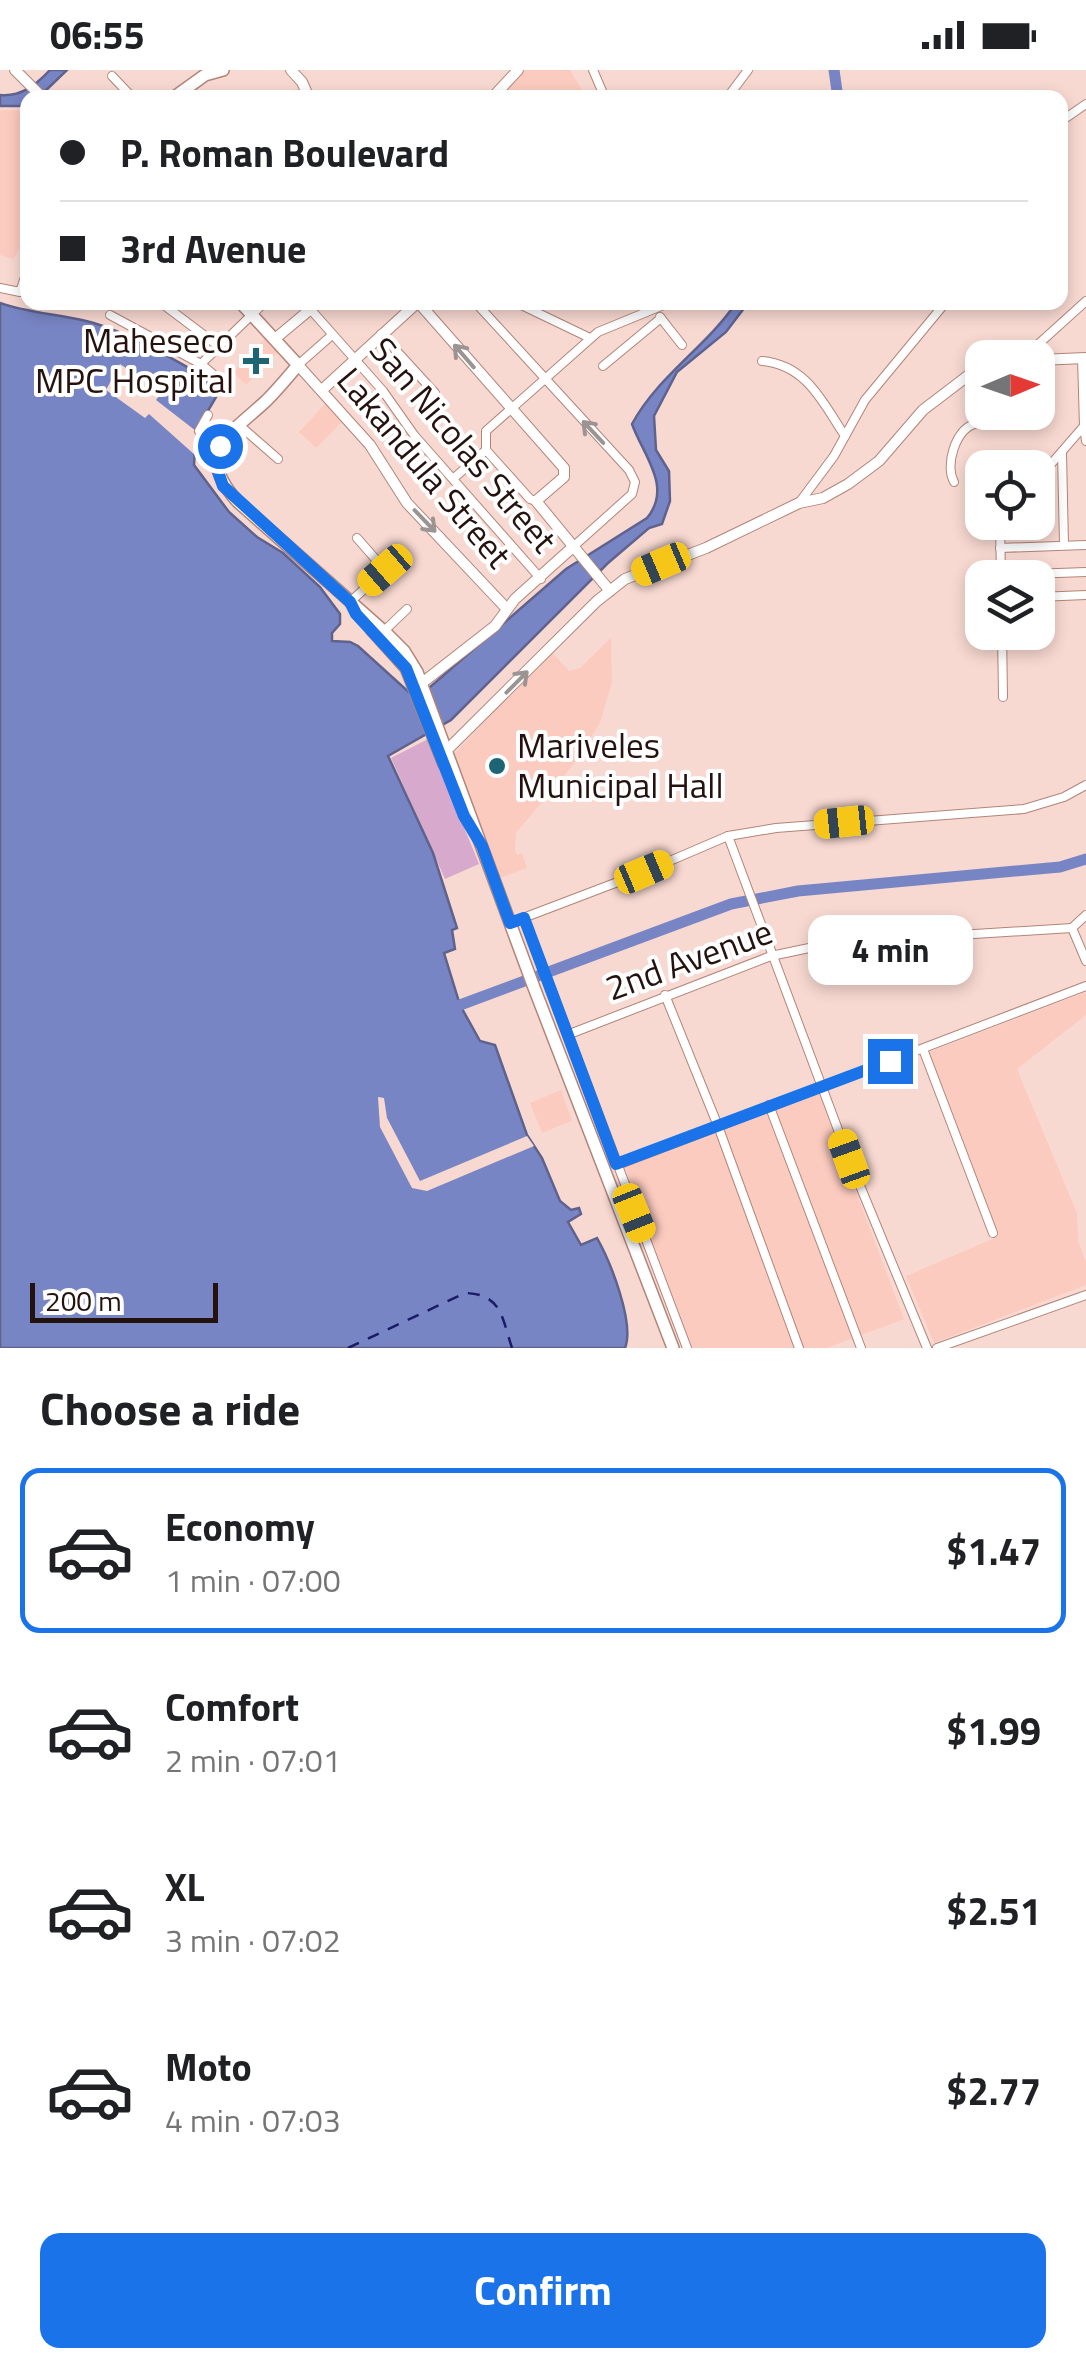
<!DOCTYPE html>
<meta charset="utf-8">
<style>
:root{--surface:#fff;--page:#f6f6f6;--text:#202124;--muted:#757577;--line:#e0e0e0;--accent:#1a73e8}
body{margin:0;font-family:"Titillium Web",sans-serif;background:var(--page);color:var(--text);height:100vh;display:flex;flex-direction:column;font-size:38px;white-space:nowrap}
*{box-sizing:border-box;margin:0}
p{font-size:32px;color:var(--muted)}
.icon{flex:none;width:55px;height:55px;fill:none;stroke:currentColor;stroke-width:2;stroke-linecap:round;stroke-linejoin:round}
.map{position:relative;height:1278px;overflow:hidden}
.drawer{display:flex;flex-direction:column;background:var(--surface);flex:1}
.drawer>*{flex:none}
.guide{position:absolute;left:20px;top:20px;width:1048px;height:220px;border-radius:20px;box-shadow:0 5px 15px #0003;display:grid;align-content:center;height:220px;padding:0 40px;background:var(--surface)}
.needle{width:65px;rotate:88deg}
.controls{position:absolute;left:965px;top:270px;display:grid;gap:20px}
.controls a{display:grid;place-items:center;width:90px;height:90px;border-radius:20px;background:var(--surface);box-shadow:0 5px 15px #0003;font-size:50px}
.scale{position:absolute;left:30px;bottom:25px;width:188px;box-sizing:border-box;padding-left:10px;border:5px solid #24120e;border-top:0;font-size:28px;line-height:35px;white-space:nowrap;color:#24120e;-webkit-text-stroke:8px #fff;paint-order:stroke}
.end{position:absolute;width:45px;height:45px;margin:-22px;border:12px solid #1a73e8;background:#fff;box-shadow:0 0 0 5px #fff}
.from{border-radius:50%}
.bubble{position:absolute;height:70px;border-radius:20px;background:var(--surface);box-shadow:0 5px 15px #0003;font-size:32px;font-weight:700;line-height:70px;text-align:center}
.car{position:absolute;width:30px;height:60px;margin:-30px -15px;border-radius:12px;box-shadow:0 0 8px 2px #0007;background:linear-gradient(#f5c518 24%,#345 0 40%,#f5c518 0 76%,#345 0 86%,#f5c518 0)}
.guide b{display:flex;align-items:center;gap:35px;height:95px;font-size:38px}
.guide b+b{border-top:2px solid var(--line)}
.guide i{width:25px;height:25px;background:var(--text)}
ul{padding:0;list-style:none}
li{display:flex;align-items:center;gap:30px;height:165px;margin:0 20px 15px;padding:0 20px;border:5px solid transparent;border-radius:20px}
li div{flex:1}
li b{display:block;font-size:38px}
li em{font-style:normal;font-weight:700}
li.selected{border-color:var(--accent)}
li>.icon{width:90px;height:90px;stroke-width:1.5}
h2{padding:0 40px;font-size:45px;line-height:120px}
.button{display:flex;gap:20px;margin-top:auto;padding:20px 40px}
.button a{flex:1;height:115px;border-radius:20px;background:var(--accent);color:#fff;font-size:40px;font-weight:700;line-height:115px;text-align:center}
.status{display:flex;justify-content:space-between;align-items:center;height:70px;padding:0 50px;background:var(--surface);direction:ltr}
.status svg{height:28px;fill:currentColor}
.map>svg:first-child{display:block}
.built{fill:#fccbbf}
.green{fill:#d7aacd}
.water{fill:#7885c4;stroke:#5f628d;stroke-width:2.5}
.pier{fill:#f8d9d1}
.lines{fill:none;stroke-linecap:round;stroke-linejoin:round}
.river{stroke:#7885c4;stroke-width:11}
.ferry{stroke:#1b1c65;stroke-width:2.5;stroke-dasharray:12 10;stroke-linecap:butt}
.street-casing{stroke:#b38478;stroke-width:10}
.secondary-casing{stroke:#b38478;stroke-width:12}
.primary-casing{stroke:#b38478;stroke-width:14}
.street{stroke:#fff;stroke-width:8}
.secondary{stroke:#fff;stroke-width:10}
.primary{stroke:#fff;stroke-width:11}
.oneway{stroke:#9c9493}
.route{stroke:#1a73e8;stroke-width:12}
.poi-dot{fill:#1d6574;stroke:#fff;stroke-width:4}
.labels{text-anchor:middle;stroke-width:8;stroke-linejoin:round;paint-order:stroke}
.poi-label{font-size:35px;fill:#24120e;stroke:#fff;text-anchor:end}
.street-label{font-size:35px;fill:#24120e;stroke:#fff}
</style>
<div class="status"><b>06:55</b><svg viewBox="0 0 49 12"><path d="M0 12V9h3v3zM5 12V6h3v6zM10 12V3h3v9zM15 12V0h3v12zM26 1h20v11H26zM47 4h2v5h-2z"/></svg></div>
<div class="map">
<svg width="1086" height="1278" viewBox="0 0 1086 1278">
<rect width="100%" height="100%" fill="#f8d9d1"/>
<g class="built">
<polygon points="525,0 570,0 586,27 498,28"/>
<polygon points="0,40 19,40 27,52 27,168 13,189 0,185"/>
<polygon points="266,267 279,281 246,315 233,302"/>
<polygon points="327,332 344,350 316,378 299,362"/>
<polygon points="611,568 612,612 600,653 573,695 516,763 515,780 517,785 522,783 527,798 500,808 453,685 551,581 569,601 580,598"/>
<polygon points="1086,922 1086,945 1017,999 1077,1143 1078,1171 1086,1192 1086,1215 934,1273 906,1206 997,1167 926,983"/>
<polygon points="561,1020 572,1051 542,1063 530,1033"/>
<polygon points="819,1023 904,1249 827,1278 692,1278 625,1097"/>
</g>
<polygon class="green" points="428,669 479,794 445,809 391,688"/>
<g class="water">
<path d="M 50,0 L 67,0 L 39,27 L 28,28 L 27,36 L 0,36 L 0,25 C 21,27 36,15 50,0 Z"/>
<path d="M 0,233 C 28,243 57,244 86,251 C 126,260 185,296 222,317 L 196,361 L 194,395 L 229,442 L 257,467 L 283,483 L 320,517 L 340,544 L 340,554 L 332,563 L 332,571 L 350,572 L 358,576 L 412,625 L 429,618 L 566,499 L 647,448 C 673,417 643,385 632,354 C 658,306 706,277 736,233 L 748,233 L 726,262 L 677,302 L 654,346 L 656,380 L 669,401 L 670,431 L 662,454 L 649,458 L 608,493 L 451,650 L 388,686 L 433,783 L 457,858 L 452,860 L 455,879 L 444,883 L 460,935 L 480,971 L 495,975 L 527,1065 L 542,1088 L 560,1131 L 571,1140 L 579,1138 L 581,1144 L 568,1152 L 581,1175 L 597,1168 C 610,1191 635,1253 625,1278 L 0,1278 Z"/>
</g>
<g class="pier">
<polygon points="120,294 162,322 156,330 196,361 195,385 149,344 145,348 106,320"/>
<polygon points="378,1027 384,1028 387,1048 420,1111 527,1066 534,1076 427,1121 412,1118 380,1057"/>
</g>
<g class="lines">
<g class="river">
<polyline points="834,0 838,28"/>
<polyline points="460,935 731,834 798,821 1060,797 1086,789"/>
</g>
<path class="ferry" d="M 348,1278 L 465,1223 C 502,1224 502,1248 512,1278"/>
<defs>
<g id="street">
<polyline points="593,0 605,28"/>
<polyline points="112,6 133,28"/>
<polyline points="727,28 748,0"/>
<polyline points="1060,52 1086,34"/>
<polyline points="0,218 20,222 28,198"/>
<polyline points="160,232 217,275"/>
<polyline points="304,232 383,321 414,365 541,509"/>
<polyline points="475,232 629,400 635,412 632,424 574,476"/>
<polyline points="515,232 590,268"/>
<polyline points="110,245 201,294 213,304"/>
<polyline points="660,247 682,275"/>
<polyline points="381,264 435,323"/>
<polyline points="1023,288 1086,231"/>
<path d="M 762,291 C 807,295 823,333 845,366"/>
<polyline points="201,294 265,232"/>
<polyline points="298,295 332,265"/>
<polyline points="603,296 661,248"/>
<polyline points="208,345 199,361 220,376"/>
<polyline points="238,354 278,389"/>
<polyline points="1084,356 1086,371"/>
<polyline points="486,380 530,429 536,431"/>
<polyline points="1062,383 1064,475"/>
<polyline points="1008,398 1017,385"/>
<polyline points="454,408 486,380 486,361 598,262 671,232"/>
<polyline points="1038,409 1084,356 1082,288"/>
<path d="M 954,412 C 945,395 955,361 974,354 C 982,352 992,353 999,353"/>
<polyline points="799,433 834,386 865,330 946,232"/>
<polyline points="1000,452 1001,508"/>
<polyline points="1000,478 1086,475"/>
<polyline points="1001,505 1086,502"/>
<polyline points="1038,527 1086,525"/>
<polyline points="350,532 385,500 357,468"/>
<polyline points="384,561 407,539"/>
<polyline points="1002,562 1003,627"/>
<polyline points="728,766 849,1089 927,1278"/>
<polyline points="1086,845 1072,858 1086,891"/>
<polyline points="524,847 687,1278"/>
<polyline points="510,853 644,802 728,766 776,758 1024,739 1064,727 1086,715"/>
<polyline points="665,925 718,1056 799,1278"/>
<polyline points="567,965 771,886 814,877 879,870 1072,858"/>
<polyline points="923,979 993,1163"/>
<polyline points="769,1035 861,1278"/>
<polyline points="617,1095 1086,916"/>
<polyline points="937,1278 1086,1225"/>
</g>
<g id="secondary">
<polyline points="15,0 43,28"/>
<polyline points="291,0 302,12 309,28"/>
<polyline points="492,28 518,0"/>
<polyline points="418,232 564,398 564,407 536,431 610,521"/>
<polyline points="276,268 319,232"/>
<polyline points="1038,290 1086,288"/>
<polyline points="298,295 370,375 407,433 506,538"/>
<polyline points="323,319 418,232"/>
<polyline points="422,613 495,556 515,529 574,476"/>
<polyline points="447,680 597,531 625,509 706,478 799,433 823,428 848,414 879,391 923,340 982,295"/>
</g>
<g id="primary">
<polyline points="173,28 205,5 223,0"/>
<path d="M 240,232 L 298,295 C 288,307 278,319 266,331 C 228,366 193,382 238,432 L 386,563 L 404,581 L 417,602 L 533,915 L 673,1278"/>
<polyline points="371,559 406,598 444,694"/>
</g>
</defs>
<use href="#street" class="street-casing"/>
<use href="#secondary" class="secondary-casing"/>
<use href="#primary" class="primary-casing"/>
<use href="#street" class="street"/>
<use href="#secondary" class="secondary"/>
<use href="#primary" class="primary"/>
</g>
<defs><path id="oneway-shaft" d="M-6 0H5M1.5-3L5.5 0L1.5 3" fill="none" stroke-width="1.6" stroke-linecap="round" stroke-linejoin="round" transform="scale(2.5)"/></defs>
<g class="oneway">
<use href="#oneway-shaft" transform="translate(464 286) rotate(-131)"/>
<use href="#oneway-shaft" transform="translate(593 362) rotate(-133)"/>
<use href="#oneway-shaft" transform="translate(425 451) rotate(46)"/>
<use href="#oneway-shaft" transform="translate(517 612) rotate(-45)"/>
</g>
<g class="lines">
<polyline class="route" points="220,376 216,396 223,416 350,532 356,544 406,598 464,746 482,776 510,853 524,848 616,1094 890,991"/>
</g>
<g class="poi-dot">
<path d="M251 276h10v10h10v10h-10v10h-10v-10h-10v-10h10z"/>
<circle cx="497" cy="696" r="10"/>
</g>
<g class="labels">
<g class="poi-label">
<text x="234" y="283">Maheseco<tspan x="234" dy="40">MPC Hospital</tspan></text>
<text x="517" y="688" text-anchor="start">Mariveles<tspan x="517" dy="40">Municipal Hall</tspan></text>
</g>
<g class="street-label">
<text transform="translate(463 375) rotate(50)" y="12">San Nicolas Street</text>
<text transform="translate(424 398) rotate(50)" y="12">Lakandula Street</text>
<text transform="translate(689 890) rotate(-20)" y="12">2nd Avenue</text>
</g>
</g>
</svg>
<div class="controls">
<a><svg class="needle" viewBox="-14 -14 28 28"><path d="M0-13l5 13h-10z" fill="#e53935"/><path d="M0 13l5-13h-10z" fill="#757577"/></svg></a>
<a><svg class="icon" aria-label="locate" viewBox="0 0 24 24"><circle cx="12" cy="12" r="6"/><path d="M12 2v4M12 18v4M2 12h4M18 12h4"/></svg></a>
<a><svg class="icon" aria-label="layers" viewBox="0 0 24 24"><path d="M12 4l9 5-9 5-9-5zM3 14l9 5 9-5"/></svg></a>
</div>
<div class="scale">200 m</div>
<i class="end from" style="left:220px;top:376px"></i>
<i class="end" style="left:890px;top:991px"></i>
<div class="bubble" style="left:808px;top:845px;width:165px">4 min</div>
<i class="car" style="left:661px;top:494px;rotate:247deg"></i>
<i class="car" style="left:385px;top:500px;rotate:229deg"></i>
<i class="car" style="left:844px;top:752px;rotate:264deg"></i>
<i class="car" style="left:644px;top:802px;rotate:67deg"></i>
<i class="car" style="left:849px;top:1089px;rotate:340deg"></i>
<i class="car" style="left:634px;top:1143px;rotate:158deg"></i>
<div class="guide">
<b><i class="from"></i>P. Roman Boulevard</b>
<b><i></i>3rd Avenue</b>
</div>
</div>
<section class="drawer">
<h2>Choose a ride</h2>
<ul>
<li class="selected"><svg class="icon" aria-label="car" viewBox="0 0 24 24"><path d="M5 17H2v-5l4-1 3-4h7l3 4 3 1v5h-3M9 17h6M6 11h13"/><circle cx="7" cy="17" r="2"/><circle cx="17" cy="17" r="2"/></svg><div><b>Economy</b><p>1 min · 07:00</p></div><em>$1.47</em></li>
<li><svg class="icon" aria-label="car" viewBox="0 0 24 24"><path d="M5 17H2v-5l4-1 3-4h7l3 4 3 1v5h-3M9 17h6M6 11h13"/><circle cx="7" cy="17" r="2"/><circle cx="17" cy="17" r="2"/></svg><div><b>Comfort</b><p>2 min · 07:01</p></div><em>$1.99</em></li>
<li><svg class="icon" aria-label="car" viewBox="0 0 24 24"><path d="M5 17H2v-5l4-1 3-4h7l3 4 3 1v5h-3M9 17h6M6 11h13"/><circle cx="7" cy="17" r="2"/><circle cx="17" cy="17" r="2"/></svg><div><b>XL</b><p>3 min · 07:02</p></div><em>$2.51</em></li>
<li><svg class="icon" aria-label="car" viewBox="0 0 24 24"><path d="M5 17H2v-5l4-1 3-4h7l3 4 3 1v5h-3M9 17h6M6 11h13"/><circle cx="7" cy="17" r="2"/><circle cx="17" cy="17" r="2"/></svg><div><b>Moto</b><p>4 min · 07:03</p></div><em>$2.77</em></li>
</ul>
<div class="button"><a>Confirm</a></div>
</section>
